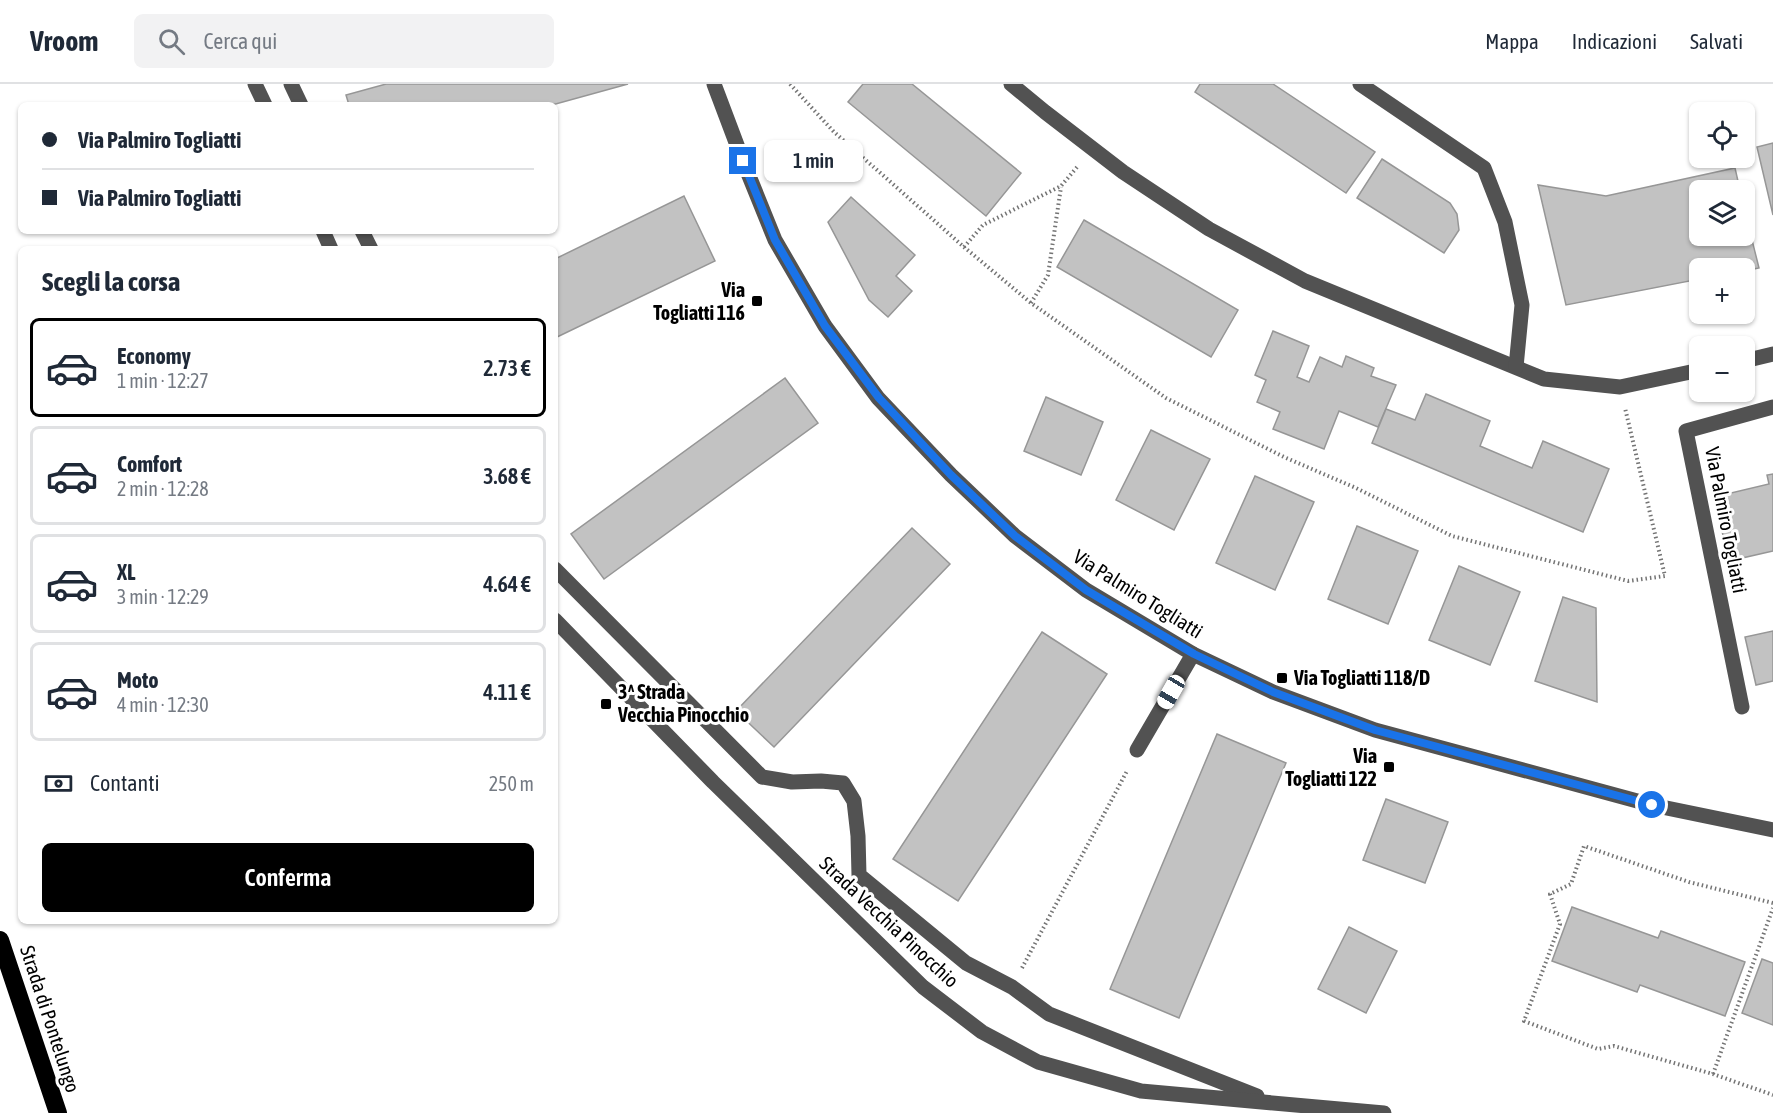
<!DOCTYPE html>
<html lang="it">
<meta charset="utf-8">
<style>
:root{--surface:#fff;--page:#f2f2f3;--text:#1f2937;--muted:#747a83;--line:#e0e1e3;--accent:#000}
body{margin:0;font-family:"Asap Condensed",sans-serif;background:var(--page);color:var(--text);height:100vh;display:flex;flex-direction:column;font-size:22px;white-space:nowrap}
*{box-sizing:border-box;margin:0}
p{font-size:20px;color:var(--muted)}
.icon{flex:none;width:33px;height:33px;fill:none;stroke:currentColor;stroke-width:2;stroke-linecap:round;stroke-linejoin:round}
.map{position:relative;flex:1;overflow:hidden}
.panel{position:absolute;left:18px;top:162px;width:540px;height:678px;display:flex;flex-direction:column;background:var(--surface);border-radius:9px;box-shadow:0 2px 4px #0004}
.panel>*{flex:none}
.banner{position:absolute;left:18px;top:18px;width:540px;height:132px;border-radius:9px;box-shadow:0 2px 4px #0004;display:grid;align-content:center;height:132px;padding:0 24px;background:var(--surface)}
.fabs{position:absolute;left:1689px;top:18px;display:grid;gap:12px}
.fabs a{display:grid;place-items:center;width:66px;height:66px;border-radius:9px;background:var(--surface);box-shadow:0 2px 4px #0004;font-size:30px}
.end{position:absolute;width:27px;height:27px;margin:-14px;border:8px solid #1a73e8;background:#fff;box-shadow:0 0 0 3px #fff}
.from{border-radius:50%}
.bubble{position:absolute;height:42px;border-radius:9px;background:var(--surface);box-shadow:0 2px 4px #0004;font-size:20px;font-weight:600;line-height:42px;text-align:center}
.car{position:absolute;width:18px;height:36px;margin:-18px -9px;border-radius:8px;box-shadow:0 0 4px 2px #0007;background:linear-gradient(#fff 24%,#345 0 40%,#fff 0 76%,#345 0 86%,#fff 0)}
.banner b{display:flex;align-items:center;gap:21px;height:57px;font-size:22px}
.banner b+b{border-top:2px solid var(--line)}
.banner i{width:15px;height:15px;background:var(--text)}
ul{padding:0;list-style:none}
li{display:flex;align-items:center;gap:18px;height:99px;margin:0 12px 9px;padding:0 12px;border:3px solid var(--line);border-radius:9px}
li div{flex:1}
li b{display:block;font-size:22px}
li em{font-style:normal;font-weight:600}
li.active{border-color:var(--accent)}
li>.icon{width:54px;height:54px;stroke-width:1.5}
h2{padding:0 24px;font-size:27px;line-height:72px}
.pay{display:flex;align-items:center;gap:15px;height:66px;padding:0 24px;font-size:22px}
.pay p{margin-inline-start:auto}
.primary-button{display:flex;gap:12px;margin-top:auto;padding:12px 24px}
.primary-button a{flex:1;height:69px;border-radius:9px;background:var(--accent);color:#fff;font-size:24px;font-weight:600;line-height:69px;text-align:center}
header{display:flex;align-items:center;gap:36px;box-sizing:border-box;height:84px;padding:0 30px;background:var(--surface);border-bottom:2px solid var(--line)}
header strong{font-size:28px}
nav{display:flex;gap:33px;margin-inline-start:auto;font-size:21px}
.search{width:420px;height:54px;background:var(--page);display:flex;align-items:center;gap:15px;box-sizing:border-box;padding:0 21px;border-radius:9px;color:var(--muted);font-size:22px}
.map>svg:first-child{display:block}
.building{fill:#c2c2c2;stroke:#969696;stroke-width:1.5}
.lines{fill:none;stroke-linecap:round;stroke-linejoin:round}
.path{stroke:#747474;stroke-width:4;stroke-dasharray:1.5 3;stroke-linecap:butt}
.minor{stroke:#525252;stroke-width:15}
.highway{stroke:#000;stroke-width:18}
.route{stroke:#1a73e8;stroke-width:8}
.poi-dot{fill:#000;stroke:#fff;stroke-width:2}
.labels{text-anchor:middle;stroke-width:6;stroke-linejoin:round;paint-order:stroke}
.poi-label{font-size:20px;font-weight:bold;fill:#000;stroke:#fff;text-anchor:end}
.street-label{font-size:20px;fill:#000;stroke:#fff}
</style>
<header>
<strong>Vroom</strong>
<div class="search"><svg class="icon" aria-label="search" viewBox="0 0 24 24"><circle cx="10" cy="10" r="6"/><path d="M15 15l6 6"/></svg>Cerca qui</div>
<nav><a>Mappa</a><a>Indicazioni</a><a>Salvati</a></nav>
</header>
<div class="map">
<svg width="1773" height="1029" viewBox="0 0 1773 1029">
<rect width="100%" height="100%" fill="#fff"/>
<g class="building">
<polygon points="386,0 628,0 552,21 349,21 346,11"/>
<polygon points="863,0 912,0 1021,89 986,132 848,18"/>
<polygon points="1200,0 1273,0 1375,68 1346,109 1195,8"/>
<polygon points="1773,59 1773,131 1757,63"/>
<polygon points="1382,75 1450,119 1457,130 1459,146 1444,169 1357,114"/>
<polygon points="1735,84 1740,106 1700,106 1700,152 1744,152 1744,124 1759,184 1744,187 1744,184 1700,184 1700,195 1566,221 1538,101 1606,112"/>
<polygon points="684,112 715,177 555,254 555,175"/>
<polygon points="851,113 915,171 896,192 912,207 888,233 869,216 828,138"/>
<polygon points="1084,136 1238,226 1211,273 1057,183"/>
<polygon points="1273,247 1309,262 1297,293 1309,298 1320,273 1342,283 1346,272 1374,284 1371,292 1396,301 1378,343 1339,327 1324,365 1273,345 1280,328 1257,318 1266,296 1255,291"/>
<polygon points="785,294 818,339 604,495 571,450"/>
<polygon points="1426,310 1490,337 1480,362 1532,384 1543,357 1609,385 1583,448 1372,359 1386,325 1415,336"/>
<polygon points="1046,313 1103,338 1081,391 1024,367"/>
<polygon points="1151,346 1210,375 1174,446 1116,416"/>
<polygon points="1773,390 1773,467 1729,477 1714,413 1769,400 1767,391"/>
<polygon points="1255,392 1314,418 1275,506 1216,479"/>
<polygon points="1357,442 1418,467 1388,540 1328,515"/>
<polygon points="912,444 950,480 774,663 736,627"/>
<polygon points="1459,482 1520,508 1490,581 1429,556"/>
<polygon points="1563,513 1596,524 1597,618 1535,597"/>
<polygon points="1773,547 1773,597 1756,601 1745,553"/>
<polygon points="1042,548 1107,590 958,817 893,775"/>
<polygon points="1217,650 1286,679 1179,934 1110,905"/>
<polygon points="1386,715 1448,738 1425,799 1363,776"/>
<polygon points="1572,823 1658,854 1661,847 1745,878 1725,932 1640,901 1637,908 1552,877"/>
<polygon points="1349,843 1397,867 1366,929 1318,905"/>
<polygon points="1762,875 1773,879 1773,941 1742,929"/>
</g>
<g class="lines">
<g class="path">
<polyline points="790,0 834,48 964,163 1031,219 1166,314 1284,373 1356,404 1452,452 1628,497 1665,492 1625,324"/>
<polyline points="964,163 983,141 1061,102 1078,82"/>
<polyline points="1031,219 1048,191 1061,103"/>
<polyline points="1773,819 1689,798 1584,762 1571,800 1550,810 1560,840 1524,937 1598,965 1614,962 1713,990 1773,1011"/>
<polyline points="1022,884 1127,687"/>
<polyline points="1713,990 1773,824"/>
</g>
<g class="minor">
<polyline points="255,0 265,21"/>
<polyline points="291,0 301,21"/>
<polyline points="714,0 743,77 775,156 825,242 878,314 951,391 1015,452 1086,506 1193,570 1273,608 1375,646 1652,721 1773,746"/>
<polyline points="1011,0 1045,28 1123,88 1209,145 1305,197 1544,295 1620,303 1700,286"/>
<polyline points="1360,0 1484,84 1505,138 1522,221 1516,283"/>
<polyline points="323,147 331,165"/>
<polyline points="362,147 371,165"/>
<polyline points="1744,277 1773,270"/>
<polyline points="555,485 762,693 792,698 821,697 843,699 854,717 858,752 859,791 966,879 1012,903 1049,930 1257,1012"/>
<polyline points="555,536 713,698 923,903 982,948 1038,978 1141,1007 1384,1029"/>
<polyline points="1742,623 1686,347 1773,323"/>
<polyline points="1137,666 1193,570"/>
</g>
<polyline class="highway" points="0,856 58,1029"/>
</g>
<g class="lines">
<polyline class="route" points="743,77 775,156 825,242 879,314 951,391 1015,452 1086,506 1194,570 1273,608 1375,646 1652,721"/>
</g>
<g class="poi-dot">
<rect x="751" y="211" width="12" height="12" rx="3"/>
<rect x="1276" y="588" width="12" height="12" rx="3"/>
<rect x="600" y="614" width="12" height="12" rx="3"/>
<rect x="1383" y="677" width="12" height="12" rx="3"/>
</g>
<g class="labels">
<g class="poi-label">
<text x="745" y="213">Via<tspan x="745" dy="23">Togliatti 116</tspan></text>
<text x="1294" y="601" text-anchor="start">Via Togliatti 118/D</text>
<text x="618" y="615" text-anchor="start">3^ Strada<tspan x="618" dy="23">Vecchia Pinocchio</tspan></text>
<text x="1377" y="679">Via<tspan x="1377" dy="23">Togliatti 122</tspan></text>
</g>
<g class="street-label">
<text transform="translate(1726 436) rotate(79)" y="7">Via Palmiro Togliatti</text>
<text transform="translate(1138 510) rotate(32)" y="7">Via Palmiro Togliatti</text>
<text transform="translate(889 838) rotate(43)" y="7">Strada Vecchia Pinocchio</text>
<text transform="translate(50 935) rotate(72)" y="7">Strada di Pontelungo</text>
</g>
</g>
</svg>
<div class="fabs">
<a><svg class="icon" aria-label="locate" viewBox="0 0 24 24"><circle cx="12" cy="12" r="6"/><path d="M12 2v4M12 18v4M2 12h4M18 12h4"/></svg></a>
<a><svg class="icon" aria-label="layers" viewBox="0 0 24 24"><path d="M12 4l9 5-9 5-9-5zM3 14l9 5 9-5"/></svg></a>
<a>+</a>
<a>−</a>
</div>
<i class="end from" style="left:1652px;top:721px"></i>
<i class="end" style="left:743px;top:77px"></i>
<div class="bubble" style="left:764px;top:56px;width:99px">1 min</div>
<i class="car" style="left:1171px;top:608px;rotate:210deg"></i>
<div class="banner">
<b><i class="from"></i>Via Palmiro Togliatti</b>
<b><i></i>Via Palmiro Togliatti</b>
</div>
<section class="panel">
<h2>Scegli la corsa</h2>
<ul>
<li class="active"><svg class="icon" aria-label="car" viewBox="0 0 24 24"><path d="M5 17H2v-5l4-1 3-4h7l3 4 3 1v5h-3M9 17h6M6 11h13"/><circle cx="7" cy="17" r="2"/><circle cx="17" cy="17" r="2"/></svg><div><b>Economy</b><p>1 min · 12:27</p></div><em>2.73 €</em></li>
<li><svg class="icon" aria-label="car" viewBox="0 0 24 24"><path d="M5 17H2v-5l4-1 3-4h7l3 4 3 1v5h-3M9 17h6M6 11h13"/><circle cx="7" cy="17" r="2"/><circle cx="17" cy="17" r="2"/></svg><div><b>Comfort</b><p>2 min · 12:28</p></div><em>3.68 €</em></li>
<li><svg class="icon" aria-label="car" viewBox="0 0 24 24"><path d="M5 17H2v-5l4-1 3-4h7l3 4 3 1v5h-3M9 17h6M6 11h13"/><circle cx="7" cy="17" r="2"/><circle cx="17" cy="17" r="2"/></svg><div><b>XL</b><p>3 min · 12:29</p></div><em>4.64 €</em></li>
<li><svg class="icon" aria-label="car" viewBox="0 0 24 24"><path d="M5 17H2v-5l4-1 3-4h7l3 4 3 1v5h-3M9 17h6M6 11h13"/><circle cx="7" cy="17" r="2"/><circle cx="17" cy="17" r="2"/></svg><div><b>Moto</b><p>4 min · 12:30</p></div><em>4.11 €</em></li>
</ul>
<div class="pay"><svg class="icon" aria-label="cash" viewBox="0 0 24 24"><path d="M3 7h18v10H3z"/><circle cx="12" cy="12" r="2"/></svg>Contanti<p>250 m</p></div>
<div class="primary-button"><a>Conferma</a></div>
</section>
</div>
